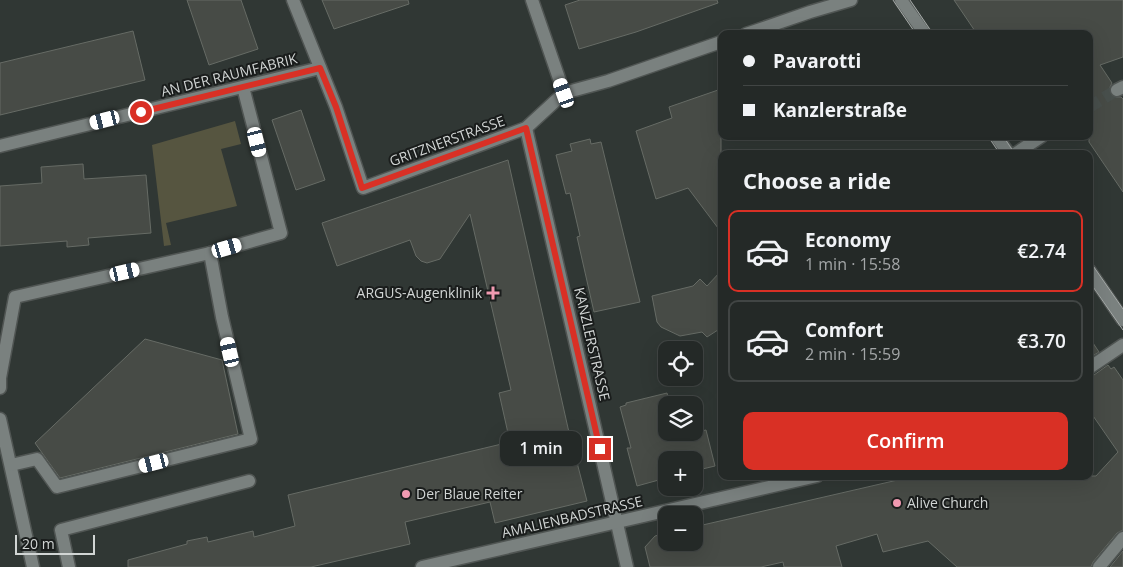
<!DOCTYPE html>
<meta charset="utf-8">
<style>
:root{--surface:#242927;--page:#303533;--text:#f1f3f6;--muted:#a3a6a7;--line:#414544;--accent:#d93025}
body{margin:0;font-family:"Open Sans",sans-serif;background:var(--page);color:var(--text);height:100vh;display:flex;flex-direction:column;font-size:19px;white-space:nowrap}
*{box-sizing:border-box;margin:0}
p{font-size:16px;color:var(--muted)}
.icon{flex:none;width:28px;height:28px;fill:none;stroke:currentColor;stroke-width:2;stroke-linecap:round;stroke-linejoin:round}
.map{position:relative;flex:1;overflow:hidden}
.details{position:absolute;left:718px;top:150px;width:375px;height:330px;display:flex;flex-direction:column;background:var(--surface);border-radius:10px;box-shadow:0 5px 20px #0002,0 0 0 1px var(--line)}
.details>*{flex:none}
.guide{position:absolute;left:718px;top:30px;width:375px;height:110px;border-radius:10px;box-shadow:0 5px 20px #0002,0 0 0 1px var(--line);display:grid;align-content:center;height:110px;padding:0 25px;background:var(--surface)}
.tools{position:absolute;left:658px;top:341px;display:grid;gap:10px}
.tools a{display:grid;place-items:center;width:45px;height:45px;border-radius:10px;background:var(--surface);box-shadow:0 5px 20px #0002,0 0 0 1px var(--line);font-size:25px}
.scale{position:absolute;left:15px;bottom:12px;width:80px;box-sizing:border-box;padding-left:5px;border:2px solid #d1d5d4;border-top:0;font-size:14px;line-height:18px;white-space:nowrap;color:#d1d5d4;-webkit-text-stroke:4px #1a1d1c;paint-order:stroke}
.end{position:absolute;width:22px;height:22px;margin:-11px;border:6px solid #d93025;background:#fff;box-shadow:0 0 0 2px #fff}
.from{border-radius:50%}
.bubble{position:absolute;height:35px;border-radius:10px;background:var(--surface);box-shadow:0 5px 20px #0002,0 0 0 1px var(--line);font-size:16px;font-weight:600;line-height:35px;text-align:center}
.car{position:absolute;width:15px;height:30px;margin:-15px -8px;border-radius:6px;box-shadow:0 0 4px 1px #0007;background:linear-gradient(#fff 24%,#345 0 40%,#fff 0 76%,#345 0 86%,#fff 0)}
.guide b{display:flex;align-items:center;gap:18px;height:48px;font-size:19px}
.guide b+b{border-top:1px solid var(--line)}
.guide i{width:12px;height:12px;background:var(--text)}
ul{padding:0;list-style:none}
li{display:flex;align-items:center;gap:15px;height:82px;margin:0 10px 8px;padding:0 15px;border:2px solid var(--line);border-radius:10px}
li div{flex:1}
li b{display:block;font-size:19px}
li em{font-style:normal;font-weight:600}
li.current{border-color:var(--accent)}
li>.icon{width:45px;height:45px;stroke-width:1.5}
h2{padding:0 25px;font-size:22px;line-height:60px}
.button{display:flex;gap:10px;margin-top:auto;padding:10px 25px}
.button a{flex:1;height:58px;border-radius:10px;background:var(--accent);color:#fff;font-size:20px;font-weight:600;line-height:58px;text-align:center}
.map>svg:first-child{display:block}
.green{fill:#565540}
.building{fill:#474b46;stroke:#666b65}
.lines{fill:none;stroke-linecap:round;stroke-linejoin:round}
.minor-tunnel{stroke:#484f4c;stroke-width:12;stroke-dasharray:12 6;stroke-linecap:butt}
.minor-casing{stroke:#505553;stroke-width:15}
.minor{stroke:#7a817f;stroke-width:12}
.tram{stroke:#a5aaa8;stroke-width:1}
.route{stroke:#d93025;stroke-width:6}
.poi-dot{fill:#f19ab1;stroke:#1a1d1c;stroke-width:2}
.labels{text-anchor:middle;stroke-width:4;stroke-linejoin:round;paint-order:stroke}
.street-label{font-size:14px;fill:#d1d5d4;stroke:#1a1d1c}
.poi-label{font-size:14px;fill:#d1d5d4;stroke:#1a1d1c;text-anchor:start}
</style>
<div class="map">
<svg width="1123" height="567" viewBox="0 0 1123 567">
<rect width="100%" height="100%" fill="#303734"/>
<polygon class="green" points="235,121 241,144 221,149 237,206 166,223 171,245 164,246 152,145"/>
<g class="building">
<polygon points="187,0 241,0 258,49 209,65"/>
<polygon points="322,0 408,0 409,4 334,29"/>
<polygon points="580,0 717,0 718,3 636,32 579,49 565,5"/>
<polygon points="954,0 1123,0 1123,57 1100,65 1112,83 1109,89 1110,94 1113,97 1121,97 1123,99 1123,192 1089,142 1089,34 977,34"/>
<polygon points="133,31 145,80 0,115 0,63"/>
<polygon points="721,89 721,232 688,188 656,199 636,131 672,118 669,107"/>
<polygon points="301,110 325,180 296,190 272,120"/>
<polygon points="590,139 591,144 601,142 640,302 594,312 577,237 580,236 570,193 566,194 556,155 572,151 570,144"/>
<polygon points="508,160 568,428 587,501 495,523 490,502 405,522 410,544 311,567 128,567 128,560 187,544 187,541 207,537 208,542 253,531 254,537 295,526 288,495 510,442 499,393 511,390 470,214 440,259 427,263 421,261 416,256 410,240 337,266 322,223"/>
<polygon points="83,164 84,179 146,175 151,233 88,238 89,245 67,247 67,241 0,246 0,186 42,183 41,167"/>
<polygon points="721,271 721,328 707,337 702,332 680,336 661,327 657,322 652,296 693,286 700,279 707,286"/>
<polygon points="1089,337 1099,352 1089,358"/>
<polygon points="145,339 222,360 238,434 60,478 35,443"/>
<polygon points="1108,365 1111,369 1114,367 1123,380 1123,530 1117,533 1093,562 1091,567 957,567 928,541 883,552 877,534 836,546 842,567 784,567 783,562 761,567 650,567 645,547 655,536 666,533 666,542 694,542 694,527 915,476 1096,476 1118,452 1089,410 1089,376 1094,375"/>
<polygon points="667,393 670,405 666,405 666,432 697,432 706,430 715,466 694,471 694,460 666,460 666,478 637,486 627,448 631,448 620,407 626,405 626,403"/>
<polygon points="1123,551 1123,567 1110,567"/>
</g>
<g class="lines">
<polyline class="minor-tunnel" points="1089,107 1117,90"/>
<defs>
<g id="minor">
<polyline points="293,0 336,107 363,188 526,128 564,93 608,81 721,42"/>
<polyline points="532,0 564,93"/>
<polyline points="901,0 925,34"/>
<polyline points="746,34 810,12 851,0"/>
<polyline points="1117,90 1123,87"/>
<polyline points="526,128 627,567"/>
<polyline points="996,136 1009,154"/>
<polyline points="0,146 320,68"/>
<polyline points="1015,154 1042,136"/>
<polyline points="1089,270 1123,320"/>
<polyline points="1089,368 1123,345"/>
<polyline points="0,388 0,378 15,297 210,253 281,233 243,87"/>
<polyline points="0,419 33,567"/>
<polyline points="11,465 37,459 57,487 251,439 222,317 210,253"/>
<polyline points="69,567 61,530 249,481"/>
<polyline points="422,567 817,476"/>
<polyline points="1099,567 1123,538"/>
</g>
</defs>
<use href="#minor" class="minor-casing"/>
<use href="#minor" class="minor"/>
<g class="tram">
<polyline points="893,0 916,34"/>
<polyline points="910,0 933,34"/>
<polyline points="988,136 1000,154"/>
<polyline points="1003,136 1015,154"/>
<polyline points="1089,260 1123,309"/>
<polyline points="1089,281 1123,330"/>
</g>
</g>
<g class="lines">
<polyline class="route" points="141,112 320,68 336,107 362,188 526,128 600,449"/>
</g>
<g class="poi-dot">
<path d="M490.5 285.5h5v5h5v5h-5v5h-5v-5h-5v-5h5z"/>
<circle cx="406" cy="494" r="5"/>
<circle cx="897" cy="503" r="5"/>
</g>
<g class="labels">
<g class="street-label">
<text transform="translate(229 75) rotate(-14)" y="5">AN DER RAUMFABRIK</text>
<text transform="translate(447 141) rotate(-20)" y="5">GRITZNERSTRASSE</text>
<text transform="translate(592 344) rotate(77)" y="5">KANZLERSTRASSE</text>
<text transform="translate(572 517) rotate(-13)" y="5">AMALIENBADSTRASSE</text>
</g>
<g class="poi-label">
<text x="482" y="298" text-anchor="end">ARGUS-Augenklinik</text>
<text x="416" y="499">Der Blaue Reiter</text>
<text x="907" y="508">Alive Church</text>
</g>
</g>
</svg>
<div class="tools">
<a><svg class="icon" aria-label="locate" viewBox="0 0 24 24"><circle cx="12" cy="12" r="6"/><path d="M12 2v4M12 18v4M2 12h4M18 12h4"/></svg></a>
<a><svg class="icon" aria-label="layers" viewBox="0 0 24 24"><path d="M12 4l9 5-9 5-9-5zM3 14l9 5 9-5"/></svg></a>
<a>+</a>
<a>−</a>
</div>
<div class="scale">20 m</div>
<i class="end from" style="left:141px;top:112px"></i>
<i class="end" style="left:600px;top:449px"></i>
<div class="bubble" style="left:500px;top:431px;width:82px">1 min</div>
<i class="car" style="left:564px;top:93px;rotate:340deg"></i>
<i class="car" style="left:105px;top:120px;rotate:256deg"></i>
<i class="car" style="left:257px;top:142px;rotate:166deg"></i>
<i class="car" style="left:227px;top:248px;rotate:74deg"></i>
<i class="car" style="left:125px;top:272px;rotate:77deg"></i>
<i class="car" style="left:230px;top:352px;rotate:347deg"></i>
<i class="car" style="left:154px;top:463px;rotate:256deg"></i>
<div class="guide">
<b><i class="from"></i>Pavarotti</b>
<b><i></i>Kanzlerstraße</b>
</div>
<section class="details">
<h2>Choose a ride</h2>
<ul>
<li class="current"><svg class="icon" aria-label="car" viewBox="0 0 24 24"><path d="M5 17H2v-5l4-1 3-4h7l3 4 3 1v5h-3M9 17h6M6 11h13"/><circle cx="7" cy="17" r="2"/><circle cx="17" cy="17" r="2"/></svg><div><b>Economy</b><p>1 min · 15:58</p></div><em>€2.74</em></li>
<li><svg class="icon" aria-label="car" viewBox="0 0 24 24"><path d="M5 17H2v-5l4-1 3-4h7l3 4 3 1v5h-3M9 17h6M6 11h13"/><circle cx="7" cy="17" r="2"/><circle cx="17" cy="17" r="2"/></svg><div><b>Comfort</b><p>2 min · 15:59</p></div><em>€3.70</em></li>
</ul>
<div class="button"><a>Confirm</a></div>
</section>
</div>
